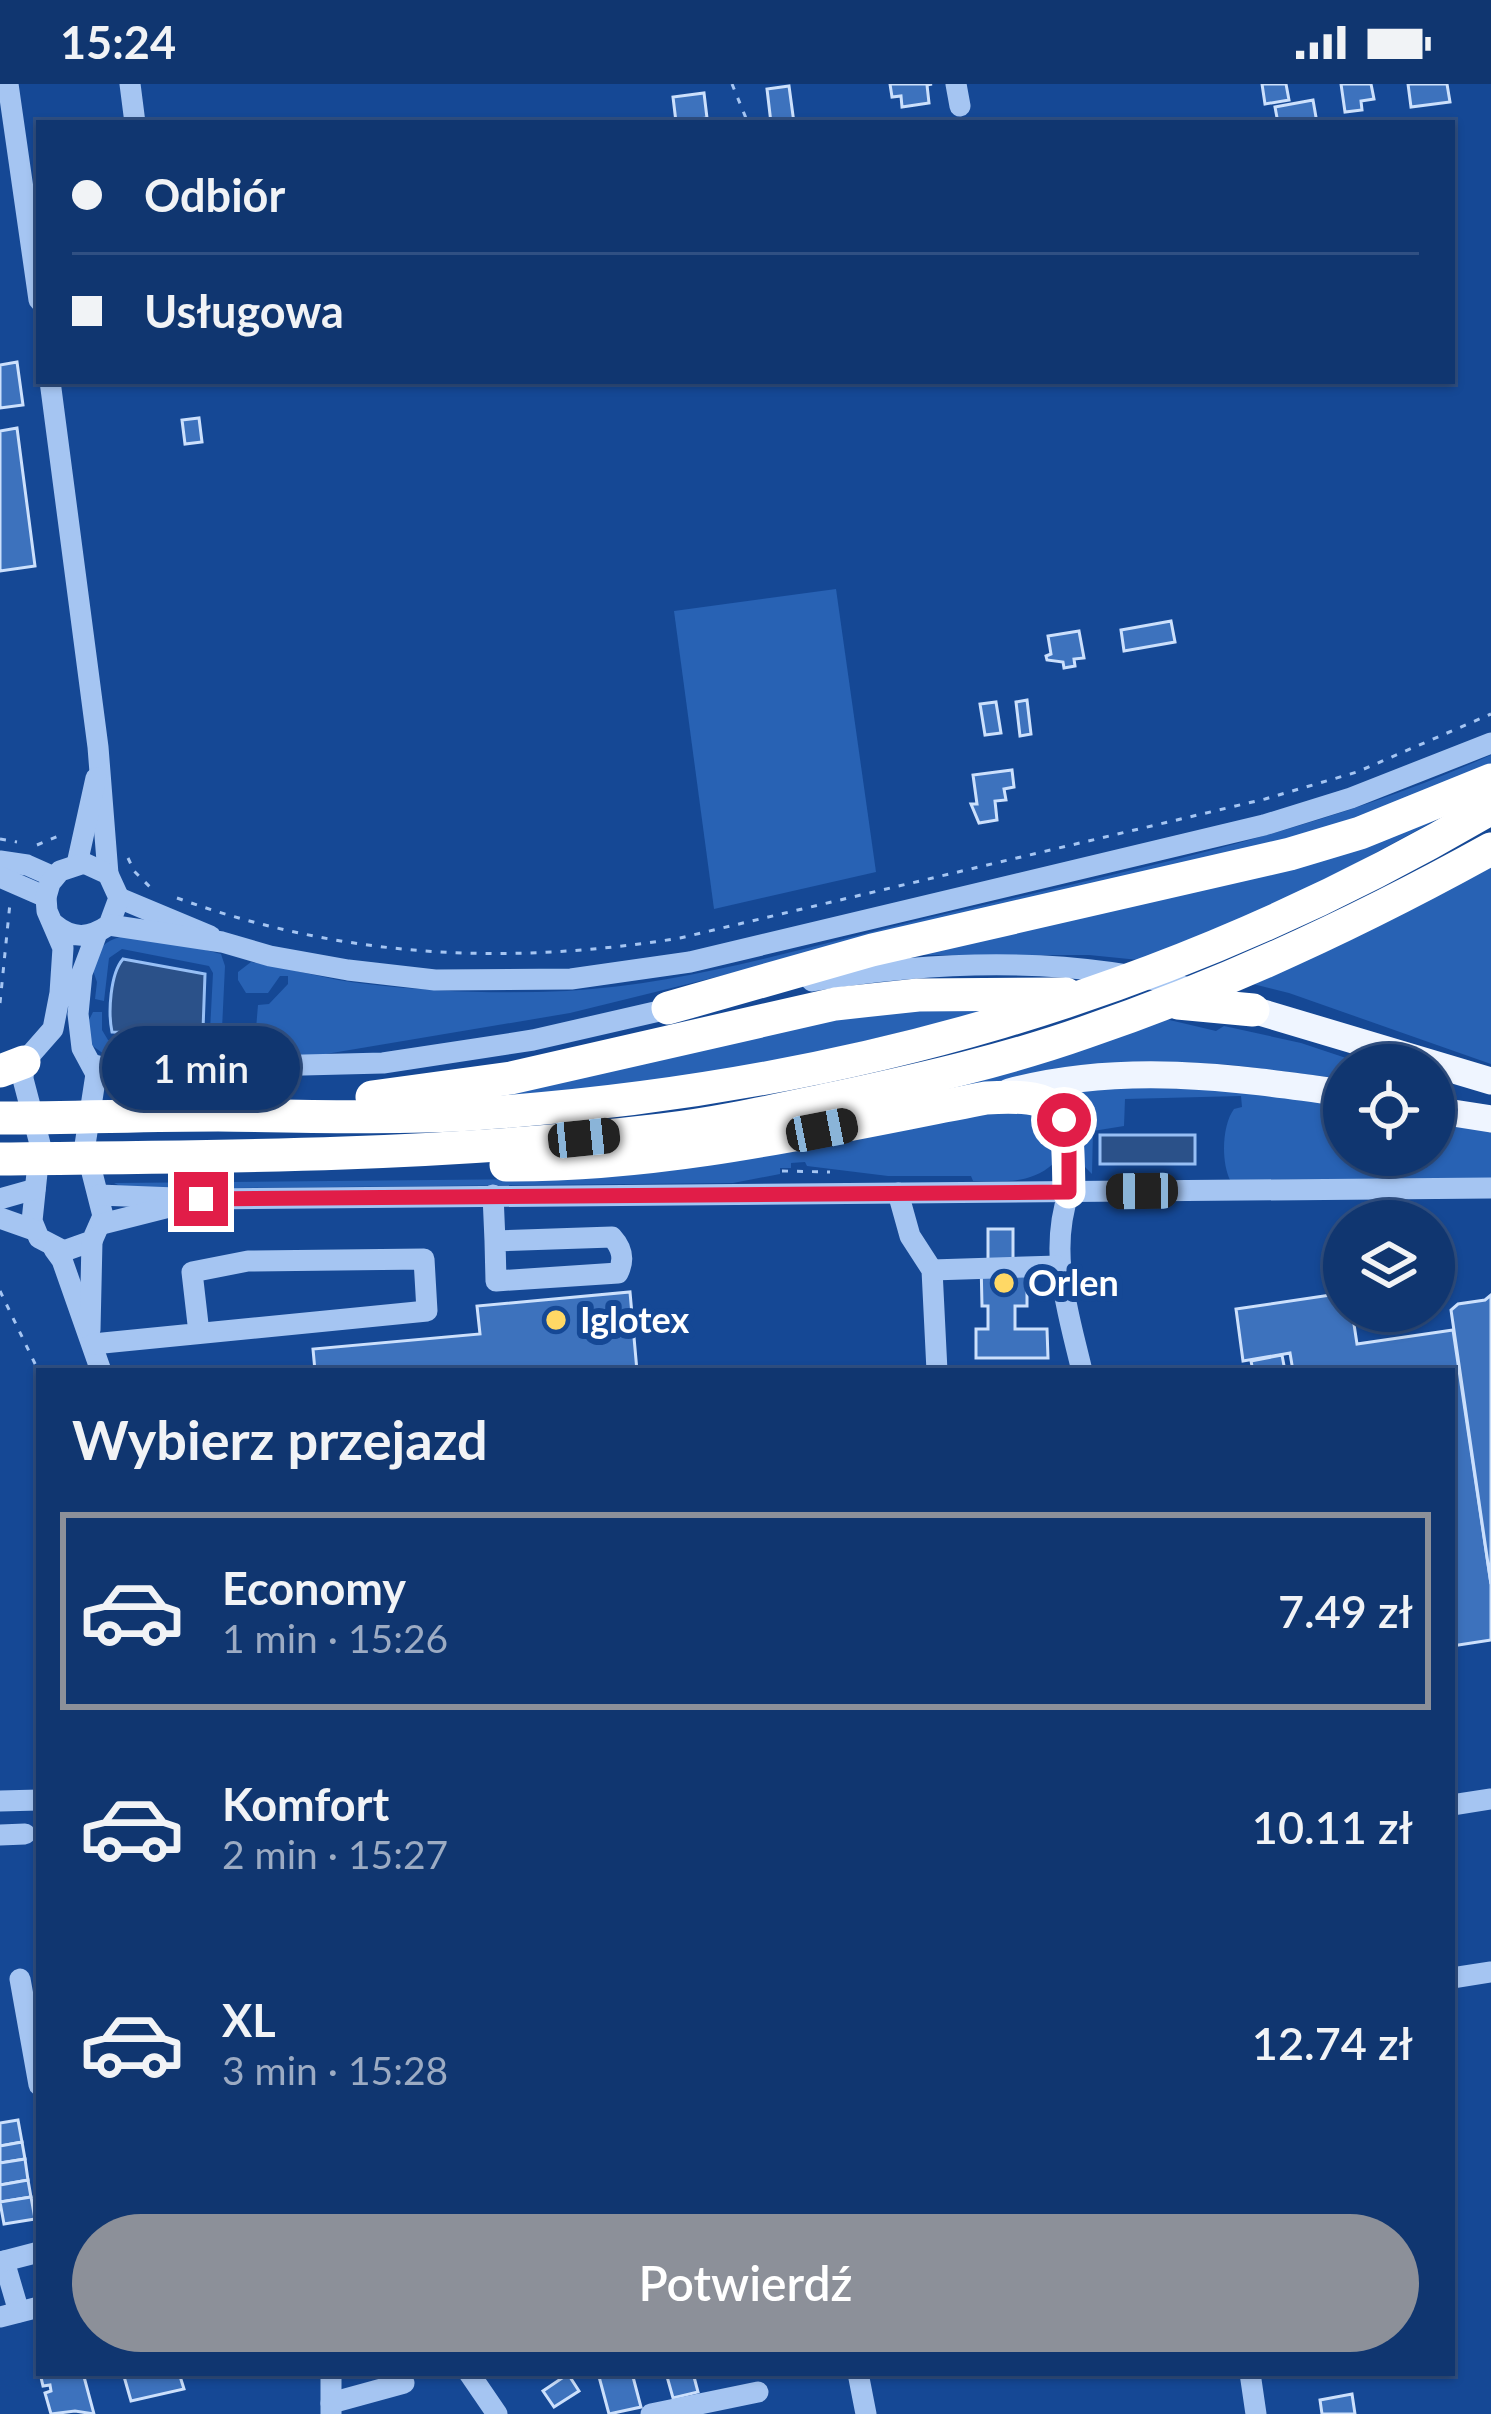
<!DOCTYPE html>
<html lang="pl">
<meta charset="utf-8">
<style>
:root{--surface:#103670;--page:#193e75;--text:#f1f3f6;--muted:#9cabc3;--line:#305083;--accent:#8c9099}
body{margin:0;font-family:Lato,sans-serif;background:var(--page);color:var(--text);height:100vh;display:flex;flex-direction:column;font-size:45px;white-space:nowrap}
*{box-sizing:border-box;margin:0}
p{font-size:39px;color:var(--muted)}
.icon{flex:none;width:66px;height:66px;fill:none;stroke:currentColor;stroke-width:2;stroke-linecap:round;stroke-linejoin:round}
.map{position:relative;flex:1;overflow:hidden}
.panel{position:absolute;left:36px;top:1284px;width:1419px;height:1008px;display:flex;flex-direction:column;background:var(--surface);border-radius:0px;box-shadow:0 3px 9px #0004,0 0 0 3px var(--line)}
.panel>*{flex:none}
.top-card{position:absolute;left:36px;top:36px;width:1419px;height:264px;border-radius:0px;box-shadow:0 3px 9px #0004,0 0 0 3px var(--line);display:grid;align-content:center;height:264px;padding:0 36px;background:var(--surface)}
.tools{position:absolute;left:1323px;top:960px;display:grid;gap:24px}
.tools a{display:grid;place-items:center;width:132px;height:132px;border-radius:50%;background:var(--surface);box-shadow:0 3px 9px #0004,0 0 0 3px var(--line);font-size:60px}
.end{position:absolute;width:54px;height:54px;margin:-27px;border:15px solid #e11d48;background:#fff;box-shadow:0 0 0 6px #fff}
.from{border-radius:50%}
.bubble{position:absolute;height:84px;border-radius:42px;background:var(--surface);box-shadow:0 3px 9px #0004,0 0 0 3px var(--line);font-size:39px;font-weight:600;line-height:84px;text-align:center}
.car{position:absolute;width:36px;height:72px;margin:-36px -18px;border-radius:15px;box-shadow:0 0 9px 3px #0007;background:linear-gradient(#222 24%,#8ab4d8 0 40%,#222 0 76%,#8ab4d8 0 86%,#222 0)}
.top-card b{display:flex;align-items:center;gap:42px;height:114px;font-size:45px}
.top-card b+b{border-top:3px solid var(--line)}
.top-card i{width:30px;height:30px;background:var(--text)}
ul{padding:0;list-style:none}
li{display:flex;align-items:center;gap:36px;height:198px;margin:0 24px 18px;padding:0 12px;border:6px solid transparent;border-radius:0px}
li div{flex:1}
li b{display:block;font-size:45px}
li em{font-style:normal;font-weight:600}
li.selected{border-color:var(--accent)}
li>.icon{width:108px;height:108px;stroke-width:1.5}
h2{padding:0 36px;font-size:54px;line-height:144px}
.primary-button{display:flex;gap:24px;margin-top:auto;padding:24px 36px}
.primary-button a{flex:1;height:138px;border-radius:72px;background:var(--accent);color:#fff;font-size:48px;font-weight:600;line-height:138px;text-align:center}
.status{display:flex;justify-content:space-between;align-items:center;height:84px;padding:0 60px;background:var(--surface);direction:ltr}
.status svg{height:33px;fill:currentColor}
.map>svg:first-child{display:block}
.green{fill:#2862b4}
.water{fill:#2b5189;stroke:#97bff5;stroke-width:3}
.building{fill:#3d72bd;stroke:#cce0fc;stroke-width:3}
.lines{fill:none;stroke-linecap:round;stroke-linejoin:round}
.path{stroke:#a5c5f2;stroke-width:3;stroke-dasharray:6 9;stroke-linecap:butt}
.minor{stroke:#a5c5f2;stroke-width:21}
.major{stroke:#eff5ff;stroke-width:27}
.highway{stroke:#fff;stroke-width:33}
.route{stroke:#e11d48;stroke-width:15}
.poi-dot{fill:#ffd865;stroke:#154895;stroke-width:4.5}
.labels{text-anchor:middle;stroke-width:12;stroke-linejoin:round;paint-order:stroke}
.poi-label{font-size:36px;font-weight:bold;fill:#fff;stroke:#154895;text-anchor:start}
</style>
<div class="status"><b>15:24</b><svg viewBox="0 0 49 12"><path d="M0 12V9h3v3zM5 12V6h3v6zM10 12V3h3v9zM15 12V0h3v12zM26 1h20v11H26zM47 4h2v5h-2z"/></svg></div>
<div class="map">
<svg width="1491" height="2330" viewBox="0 0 1491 2330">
<rect width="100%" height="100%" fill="#154895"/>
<g class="green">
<polygon points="836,505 876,788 714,825 674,527"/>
<path d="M 1491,671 L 1491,682 L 1286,759 L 993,825 L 570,929 L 314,972 L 108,973 L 90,960 L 85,944 L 93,928 L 102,928 L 102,946 L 108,956 C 139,959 182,961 210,947 L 213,889 L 209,882 L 122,865 L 109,874 L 104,917 L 95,915 L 97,898 L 92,884 C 94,878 95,871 99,866 C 125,834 189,863 221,870 L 225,882 L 222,945 L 256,945 L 258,921 L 269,920 L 288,900 L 288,892 L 280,892 L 268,909 L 246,909 L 238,896 L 238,888 L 251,878 C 290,884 327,896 367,900 C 433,908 500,910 567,907 C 691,900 812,861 932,833 C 1121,788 1313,751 1491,671 Z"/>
<polygon points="1491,706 1300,810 1139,876 1089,871 911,871"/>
<polygon points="1491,780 1491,980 1289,909 1249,899"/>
<polygon points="1005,923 756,983 546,1011 461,1013 866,929"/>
<polygon points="1161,934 1216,947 1224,942 1301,959 1367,981 1344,981 1344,995 1232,981 1180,978 629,1062"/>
<path d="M 1100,1003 L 1242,1006 L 1344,1021 L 1344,1071 L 1434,1071 L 1434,1038 L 1491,1047 L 1491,1094 L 1230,1096 C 1221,1078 1222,1041 1234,1025 L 1242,1023 L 1241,1012 L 1125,1015 L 1124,1042 L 1093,1047 L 1092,1090 L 1082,1080 L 1057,1008 Z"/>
<path d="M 1018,1020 L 1050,1034 L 1053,1080 C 1029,1101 1003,1097 973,1097 L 971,1092 L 888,1092 L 807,1082 L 805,1078 L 791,1079 L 791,1084 L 780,1084 L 780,1090 L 733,1099 L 126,1105 L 114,1099 L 542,1095 Z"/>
</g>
<g class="water">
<path d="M 123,875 L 205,890 L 203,946 L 194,950 L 112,948 C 108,929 110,890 123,875 Z"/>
<rect x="1100" y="1051" width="95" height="29"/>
</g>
<g class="building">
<polygon points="890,0 932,0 927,1 929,19 902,23 901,12 892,13"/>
<polygon points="1262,0 1286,0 1289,16 1265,20"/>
<polygon points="1341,0 1371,0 1374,15 1361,17 1362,26 1345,28"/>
<polygon points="1408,0 1447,0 1450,18 1411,23"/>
<polygon points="789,2 794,39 771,39 767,5"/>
<polygon points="704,9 707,34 676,38 673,13"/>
<polygon points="1313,16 1317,39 1278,39 1275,23"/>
<polygon points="17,278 23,321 0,324 0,281"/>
<polygon points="199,334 202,358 185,360 182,336"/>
<polygon points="17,344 35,482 0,487 0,347"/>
<polygon points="1171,537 1175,558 1124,567 1121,546"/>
<polygon points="1079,547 1084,574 1074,575 1075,582 1064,584 1063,578 1047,576 1046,572 1051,570 1048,552"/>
<polygon points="1027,616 1031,650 1020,652 1016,618"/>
<polygon points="996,618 1001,649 985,651 980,620"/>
<polygon points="1012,686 1014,703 1004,705 1006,716 995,717 997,736 979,739 971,720 977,720 973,691"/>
<polygon points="988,1145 1013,1145 1013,1177 1027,1177 1027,1222 1015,1222 1015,1245 1047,1245 1048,1274 976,1274 976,1245 988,1245 988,1222 982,1222 981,1177 988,1176"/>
<polygon points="630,1208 637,1287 315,1287 313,1265 480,1250 477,1222"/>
<polygon points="1344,1209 1344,1227 1352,1227 1357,1260 1453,1246 1491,1500 1491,1556 1452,1562 1452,1287 1293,1287 1290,1269 1243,1277 1236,1225"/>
<polygon points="1491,1211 1491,1500 1451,1226 1458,1220 1485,1216"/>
<polygon points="1282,1271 1285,1287 1253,1287 1251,1277"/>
<polygon points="18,2036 22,2058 0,2062 0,2039"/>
<polygon points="22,2058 25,2075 0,2079 0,2062"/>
<polygon points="25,2075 28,2096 0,2101 0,2079"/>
<polygon points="28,2096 31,2113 0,2118 0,2101"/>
<polygon points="31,2113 35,2135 4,2140 0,2118"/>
<polygon points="40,2289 83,2289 94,2330 75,2327 51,2330 45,2309 51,2307 50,2301 43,2302"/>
<polygon points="123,2289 179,2289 184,2305 131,2317"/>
<polygon points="598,2289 632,2289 641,2323 609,2330"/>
<polygon points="666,2289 693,2289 698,2308 673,2314"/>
<polygon points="568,2290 579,2307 554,2323 543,2307"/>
<polygon points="1352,2310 1355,2330 1322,2330 1320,2316"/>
</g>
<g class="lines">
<g class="path">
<polyline points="732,0 748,39"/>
<polyline points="0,755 17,758"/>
<polyline points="37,761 61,751"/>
<polyline points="128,774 134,787 151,804"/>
<path d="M 177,814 C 343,874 507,882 680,854 L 1265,715 L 1357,688 L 1491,630"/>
<polyline points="0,919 10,819"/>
<polyline points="782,1087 830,1088"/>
<polyline points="0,1207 39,1288"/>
</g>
<g class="minor">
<polyline points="8,0 39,216"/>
<polyline points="130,0 135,39"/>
<polyline points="956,0 960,22"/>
<polyline points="50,297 98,663 108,790"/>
<polyline points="0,777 27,781 54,793"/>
<polyline points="77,780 96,694"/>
<polyline points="0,793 46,813"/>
<polyline points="119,814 210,852"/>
<path d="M 54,840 C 73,856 90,854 109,841 L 119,814 L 108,790 L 84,779 L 60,787 L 50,799 L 46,813 L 47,827 L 63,864 L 60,909 L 53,945 L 24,978 L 23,995 L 40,1060 L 32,1137 L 39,1154 L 64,1167 L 92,1157 L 103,1132 L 85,1061 L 96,990 L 82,964 L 78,930 L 82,889 L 97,849"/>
<polyline points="109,841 222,858 270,872 348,886 435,896 571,895 690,878 1264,741 1351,714 1491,659"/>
<path d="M 812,897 C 938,876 1073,872 1197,906"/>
<polyline points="94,981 113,986 383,979 533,956 681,922"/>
<path d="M 1069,1108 C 1048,1169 1068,1227 1082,1287"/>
<polyline points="898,1109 910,1152 932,1186 937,1287"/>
<polyline points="99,1111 201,1115 1491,1104"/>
<path d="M 493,1111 L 495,1157 L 612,1153 C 622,1164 625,1175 618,1189 L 496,1197 L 495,1157"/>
<polyline points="0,1115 35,1105"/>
<polyline points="0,1134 34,1146"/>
<polyline points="102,1140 177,1121"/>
<polyline points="54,1165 62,1176 101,1287"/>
<polyline points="932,1186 1058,1182"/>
<polyline points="90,1246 92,1157"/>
<polyline points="93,1260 427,1227 424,1175 248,1177 192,1188 199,1249"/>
<polyline points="0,1717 39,1716"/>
<polyline points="1452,1721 1491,1715"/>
<polyline points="0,1751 25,1750"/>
<polyline points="1452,1894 1491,1888"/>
<polyline points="20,1895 39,2001"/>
<polyline points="4,2177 19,2228"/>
<polyline points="0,2178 39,2168"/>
<polyline points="0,2233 39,2223"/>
<polyline points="331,2289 331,2330"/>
<polyline points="469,2289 497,2330"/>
<polyline points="858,2289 866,2330"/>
<polyline points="1250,2289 1256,2330"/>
<polyline points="331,2319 404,2299"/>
<polyline points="651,2330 758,2308"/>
</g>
<g class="major">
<polyline points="1253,926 1491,997"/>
<path d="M 1009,1008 C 1122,978 1231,993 1344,1009"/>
<polyline points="1434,1026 1491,1035"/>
</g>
<g class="highway">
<polyline points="1178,919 1253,926"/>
<polyline points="668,924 872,866 1290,770 1360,749 1491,696"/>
<polyline points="0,987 24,978"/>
<polyline points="372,1013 511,994 835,920 918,911 1066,910"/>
<path d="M 0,1034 C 73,1034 146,1031 218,1031 C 303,1032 388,1035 473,1030 C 838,1006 1175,911 1491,724"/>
<path d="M 0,1075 C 221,1073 442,1072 662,1046 C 722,1039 782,1025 840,1013 C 923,995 1007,976 1086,948 C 1227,900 1361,837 1491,765"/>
<path d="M 506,1081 C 668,1082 828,1044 986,1014 C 1074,1008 1067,1032 1069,1108"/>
</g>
</g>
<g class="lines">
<polyline class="route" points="201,1115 1069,1108 1069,1056 1064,1036"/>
</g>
<g class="poi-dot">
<circle cx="1004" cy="1199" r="12"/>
<circle cx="556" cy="1236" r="12"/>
</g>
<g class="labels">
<g class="poi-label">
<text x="1028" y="1212">Orlen</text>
<text x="580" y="1249">Iglotex</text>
</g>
</g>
</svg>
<div class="tools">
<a><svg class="icon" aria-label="locate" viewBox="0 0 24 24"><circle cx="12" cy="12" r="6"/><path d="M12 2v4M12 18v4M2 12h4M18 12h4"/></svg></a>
<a><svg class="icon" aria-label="layers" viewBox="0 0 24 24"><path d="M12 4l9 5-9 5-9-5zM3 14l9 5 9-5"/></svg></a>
</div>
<i class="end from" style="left:1064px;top:1036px"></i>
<i class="end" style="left:201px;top:1115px"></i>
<div class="bubble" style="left:102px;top:942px;width:198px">1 min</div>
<i class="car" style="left:822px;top:1046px;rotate:79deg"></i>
<i class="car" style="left:584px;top:1054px;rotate:84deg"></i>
<i class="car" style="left:1142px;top:1107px;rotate:269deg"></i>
<div class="top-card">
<b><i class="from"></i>Odbiór</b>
<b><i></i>Usługowa</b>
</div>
<section class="panel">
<h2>Wybierz przejazd</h2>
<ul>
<li class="selected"><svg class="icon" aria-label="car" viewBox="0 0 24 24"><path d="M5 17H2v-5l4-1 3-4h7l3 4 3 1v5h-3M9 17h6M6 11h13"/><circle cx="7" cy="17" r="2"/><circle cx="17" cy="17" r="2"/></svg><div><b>Economy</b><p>1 min · 15:26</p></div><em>7.49 zł</em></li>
<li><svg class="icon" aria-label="car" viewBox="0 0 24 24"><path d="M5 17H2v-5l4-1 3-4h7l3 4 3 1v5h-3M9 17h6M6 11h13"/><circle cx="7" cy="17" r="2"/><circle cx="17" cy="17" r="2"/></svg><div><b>Komfort</b><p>2 min · 15:27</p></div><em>10.11 zł</em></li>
<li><svg class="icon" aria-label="car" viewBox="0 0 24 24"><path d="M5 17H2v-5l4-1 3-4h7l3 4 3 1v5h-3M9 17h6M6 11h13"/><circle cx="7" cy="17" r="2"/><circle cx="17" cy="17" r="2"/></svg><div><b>XL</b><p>3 min · 15:28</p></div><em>12.74 zł</em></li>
</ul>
<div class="primary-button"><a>Potwierdź</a></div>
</section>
</div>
